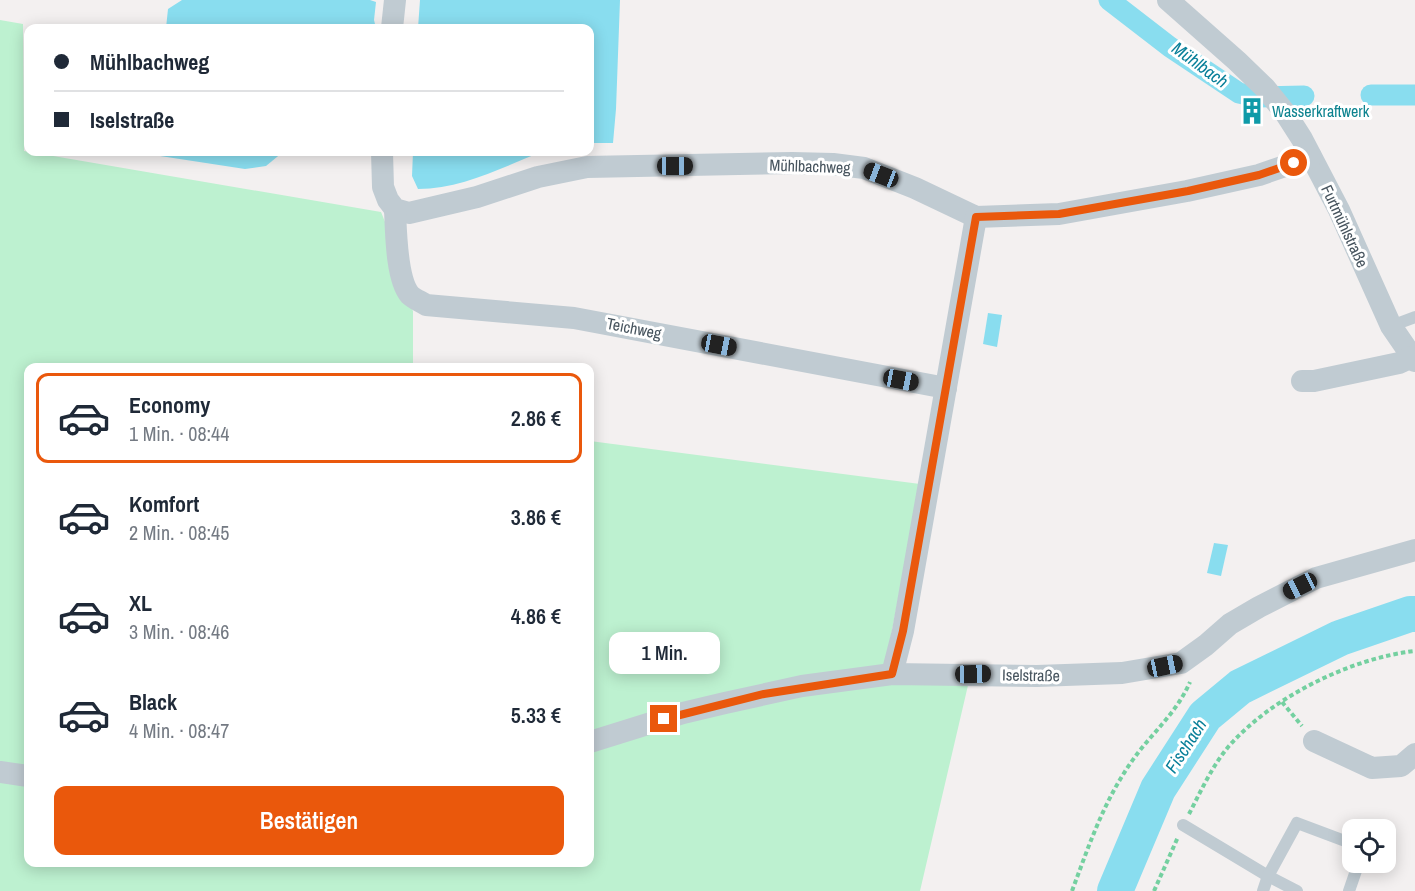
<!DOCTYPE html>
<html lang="de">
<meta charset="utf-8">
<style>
:root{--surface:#fff;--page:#f2f2f3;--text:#1f2937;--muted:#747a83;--line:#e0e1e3;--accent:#ea580c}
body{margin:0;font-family:"Archivo Narrow",sans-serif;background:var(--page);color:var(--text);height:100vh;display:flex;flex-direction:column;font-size:22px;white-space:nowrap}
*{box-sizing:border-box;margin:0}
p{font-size:20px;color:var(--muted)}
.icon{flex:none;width:33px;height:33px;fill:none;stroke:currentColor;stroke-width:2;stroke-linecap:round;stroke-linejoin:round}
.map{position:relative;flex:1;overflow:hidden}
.drawer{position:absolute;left:24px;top:363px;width:570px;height:504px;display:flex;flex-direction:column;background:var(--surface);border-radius:12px;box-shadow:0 3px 15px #0003}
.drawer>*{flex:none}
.guide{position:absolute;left:24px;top:24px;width:570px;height:132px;border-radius:12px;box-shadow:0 3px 15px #0003;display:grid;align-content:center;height:132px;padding:0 30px;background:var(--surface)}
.tools{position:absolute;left:1342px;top:819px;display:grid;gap:12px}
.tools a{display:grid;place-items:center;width:54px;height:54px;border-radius:12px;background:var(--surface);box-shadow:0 3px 15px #0003;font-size:30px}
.end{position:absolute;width:27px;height:27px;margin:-14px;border:8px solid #ea580c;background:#fff;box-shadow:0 0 0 3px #fff}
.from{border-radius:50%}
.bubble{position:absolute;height:42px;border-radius:12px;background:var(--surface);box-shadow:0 3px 15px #0003;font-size:20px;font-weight:600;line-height:42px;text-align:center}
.car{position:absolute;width:18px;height:36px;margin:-18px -9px;border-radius:8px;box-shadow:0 0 4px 2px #0007;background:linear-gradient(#222 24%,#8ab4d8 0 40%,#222 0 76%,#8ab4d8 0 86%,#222 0)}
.guide b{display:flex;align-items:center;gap:21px;height:57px;font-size:22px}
.guide b+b{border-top:2px solid var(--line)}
.guide i{width:15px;height:15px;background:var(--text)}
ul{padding:10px 0 0;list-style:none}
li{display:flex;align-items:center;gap:18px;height:90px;margin:0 12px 9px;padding:0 18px;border:3px solid transparent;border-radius:12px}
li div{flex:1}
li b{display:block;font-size:22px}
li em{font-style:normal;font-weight:600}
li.selected{border-color:var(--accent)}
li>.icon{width:54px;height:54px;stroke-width:1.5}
.primary-button{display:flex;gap:12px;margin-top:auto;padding:12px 30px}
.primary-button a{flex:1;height:69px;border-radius:12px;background:var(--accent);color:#fff;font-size:24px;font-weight:600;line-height:69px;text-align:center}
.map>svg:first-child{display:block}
.green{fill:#bdf1d0}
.water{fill:#89ddef}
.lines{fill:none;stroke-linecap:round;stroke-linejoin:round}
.canal{stroke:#89ddef;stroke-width:21}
.river{stroke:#89ddef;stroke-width:36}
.path{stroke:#74d0a0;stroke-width:4;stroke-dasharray:4.5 3;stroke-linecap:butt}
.lane{stroke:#c0cbd2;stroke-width:12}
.street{stroke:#c0cbd2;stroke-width:22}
.route{stroke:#ea580c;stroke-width:8}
.labels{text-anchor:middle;stroke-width:6;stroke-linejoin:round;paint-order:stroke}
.culture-label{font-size:16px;fill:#0d838f;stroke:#fff;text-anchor:start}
.street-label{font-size:16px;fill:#47545e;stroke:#fff}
.water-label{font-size:18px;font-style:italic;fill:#087f99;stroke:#fff}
</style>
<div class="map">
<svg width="1415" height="891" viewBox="0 0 1415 891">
<rect width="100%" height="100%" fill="#f3f0f0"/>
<polygon class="green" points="0,20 23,24 24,151 381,212 392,239 410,306 413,311 413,367 28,368 28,862 590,862 590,441 920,484 882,683 969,681 920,891 0,891"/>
<g class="water">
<polygon points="182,0 370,0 376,2 374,20 376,28 166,28 168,9"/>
<polygon points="420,0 620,0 616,109 613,143 590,143 590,28 418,28"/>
<polygon points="134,152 283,152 266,166 245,169"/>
<path d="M 413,152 L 541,152 C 501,168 461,189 418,189 L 412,176 Z"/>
<polygon points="988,313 1002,315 997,347 983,344"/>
<polygon points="1214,543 1228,545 1221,576 1207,573"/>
</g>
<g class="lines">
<g class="canal">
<polyline points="1109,0 1170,47 1239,93 1257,97 1304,96"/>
<polyline points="1371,95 1415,95"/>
</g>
<polyline class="river" points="1115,891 1158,789 1205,716 1240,687 1340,638 1410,614 1415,614"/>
<g class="path">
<polyline points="1282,702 1302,726"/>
<path d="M 1189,814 C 1201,791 1212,766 1229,746 C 1272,697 1351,658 1415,651"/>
<path d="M 1072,891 C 1088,848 1103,803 1130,764 C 1150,734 1175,716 1190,682"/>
<polyline points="1154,891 1178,837"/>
</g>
<g class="lane">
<polyline points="1391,326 1415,317"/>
<polyline points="1183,825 1268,876 1297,891"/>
<polyline points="1263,891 1268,876 1297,823 1353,844"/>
<polyline points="1349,891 1359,862"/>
</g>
<g class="street">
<polyline points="1168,0 1237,61 1265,88 1286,114 1302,139 1339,210 1391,326 1415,361"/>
<polyline points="392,28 395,0"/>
<polyline points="382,152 383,187 388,200 395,209 409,213 477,197 538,177 587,167 792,163 833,164 864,168 915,188 976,217 1059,214 1109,205 1187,191 1259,175 1311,157"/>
<path d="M 395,209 C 396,230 396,279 410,295 C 414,299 422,302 426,305 L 574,318 L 946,388"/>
<polyline points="1302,381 1314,381 1399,363 1412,357"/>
<polyline points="892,674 903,631 976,217"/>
<polyline points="1314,741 1372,768 1401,766 1415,754"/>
<polyline points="590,742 683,713 725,703 802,686 892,674 1037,676 1122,673 1181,663 1206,645 1230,624 1259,607 1316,578 1415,550"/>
<polyline points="0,772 28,776"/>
</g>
</g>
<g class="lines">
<polyline class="route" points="664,719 764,694 892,674 903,631 976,217 1059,214 1188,191 1259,175 1294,163"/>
</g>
<defs>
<symbol id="building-bare" viewBox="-9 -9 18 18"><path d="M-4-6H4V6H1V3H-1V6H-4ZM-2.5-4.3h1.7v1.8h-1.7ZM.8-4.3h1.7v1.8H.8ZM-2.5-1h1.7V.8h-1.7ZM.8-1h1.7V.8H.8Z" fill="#0f9aa8" stroke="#fff" stroke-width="2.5" paint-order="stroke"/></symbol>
</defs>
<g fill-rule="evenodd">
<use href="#building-bare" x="1233" y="92" width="38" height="38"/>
</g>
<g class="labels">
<g class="culture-label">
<text x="1272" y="117">Wasserkraftwerk</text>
</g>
<g class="street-label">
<text transform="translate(810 166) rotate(2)" y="6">Mühlbachweg</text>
<text transform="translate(1345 226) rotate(65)" y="6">Furtmühlstraße</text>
<text transform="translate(634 328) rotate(11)" y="6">Teichweg</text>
<text transform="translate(1031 675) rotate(1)" y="6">Iselstraße</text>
</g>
<g class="water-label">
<text transform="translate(1200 65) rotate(36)" y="6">Mühlbach</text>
<text transform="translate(1186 746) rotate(-57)" y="6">Fischach</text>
</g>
</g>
</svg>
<div class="tools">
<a><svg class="icon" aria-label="locate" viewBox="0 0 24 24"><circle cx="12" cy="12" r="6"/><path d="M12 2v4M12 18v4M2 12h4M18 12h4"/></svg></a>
</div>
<i class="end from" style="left:1294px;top:163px"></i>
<i class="end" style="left:664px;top:719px"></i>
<div class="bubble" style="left:609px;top:632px;width:111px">1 Min.</div>
<i class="car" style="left:675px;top:166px;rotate:90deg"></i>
<i class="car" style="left:881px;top:175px;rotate:291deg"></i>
<i class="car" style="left:719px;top:345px;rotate:101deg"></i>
<i class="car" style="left:901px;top:380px;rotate:101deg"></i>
<i class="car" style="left:1300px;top:586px;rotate:243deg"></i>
<i class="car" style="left:1165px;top:666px;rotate:78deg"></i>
<i class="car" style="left:973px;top:674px;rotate:89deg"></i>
<div class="guide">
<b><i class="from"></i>Mühlbachweg</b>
<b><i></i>Iselstraße</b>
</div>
<section class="drawer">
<ul>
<li class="selected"><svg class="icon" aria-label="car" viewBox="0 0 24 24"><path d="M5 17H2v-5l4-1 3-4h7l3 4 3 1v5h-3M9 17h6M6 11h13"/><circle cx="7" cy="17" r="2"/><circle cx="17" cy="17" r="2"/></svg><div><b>Economy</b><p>1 Min. · 08:44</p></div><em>2.86 €</em></li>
<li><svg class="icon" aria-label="car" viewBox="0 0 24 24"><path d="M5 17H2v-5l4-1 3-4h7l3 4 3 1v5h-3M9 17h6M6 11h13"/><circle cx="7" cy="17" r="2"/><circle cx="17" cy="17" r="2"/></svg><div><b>Komfort</b><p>2 Min. · 08:45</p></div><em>3.86 €</em></li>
<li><svg class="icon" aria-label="car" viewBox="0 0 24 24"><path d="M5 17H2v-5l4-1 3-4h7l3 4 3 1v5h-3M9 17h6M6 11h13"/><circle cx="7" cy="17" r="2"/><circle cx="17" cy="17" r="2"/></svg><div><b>XL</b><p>3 Min. · 08:46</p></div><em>4.86 €</em></li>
<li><svg class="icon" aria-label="car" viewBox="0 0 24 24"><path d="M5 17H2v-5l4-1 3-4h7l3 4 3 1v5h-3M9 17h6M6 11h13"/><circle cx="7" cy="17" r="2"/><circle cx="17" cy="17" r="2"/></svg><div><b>Black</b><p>4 Min. · 08:47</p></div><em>5.33 €</em></li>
</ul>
<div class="primary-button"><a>Bestätigen</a></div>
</section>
</div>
